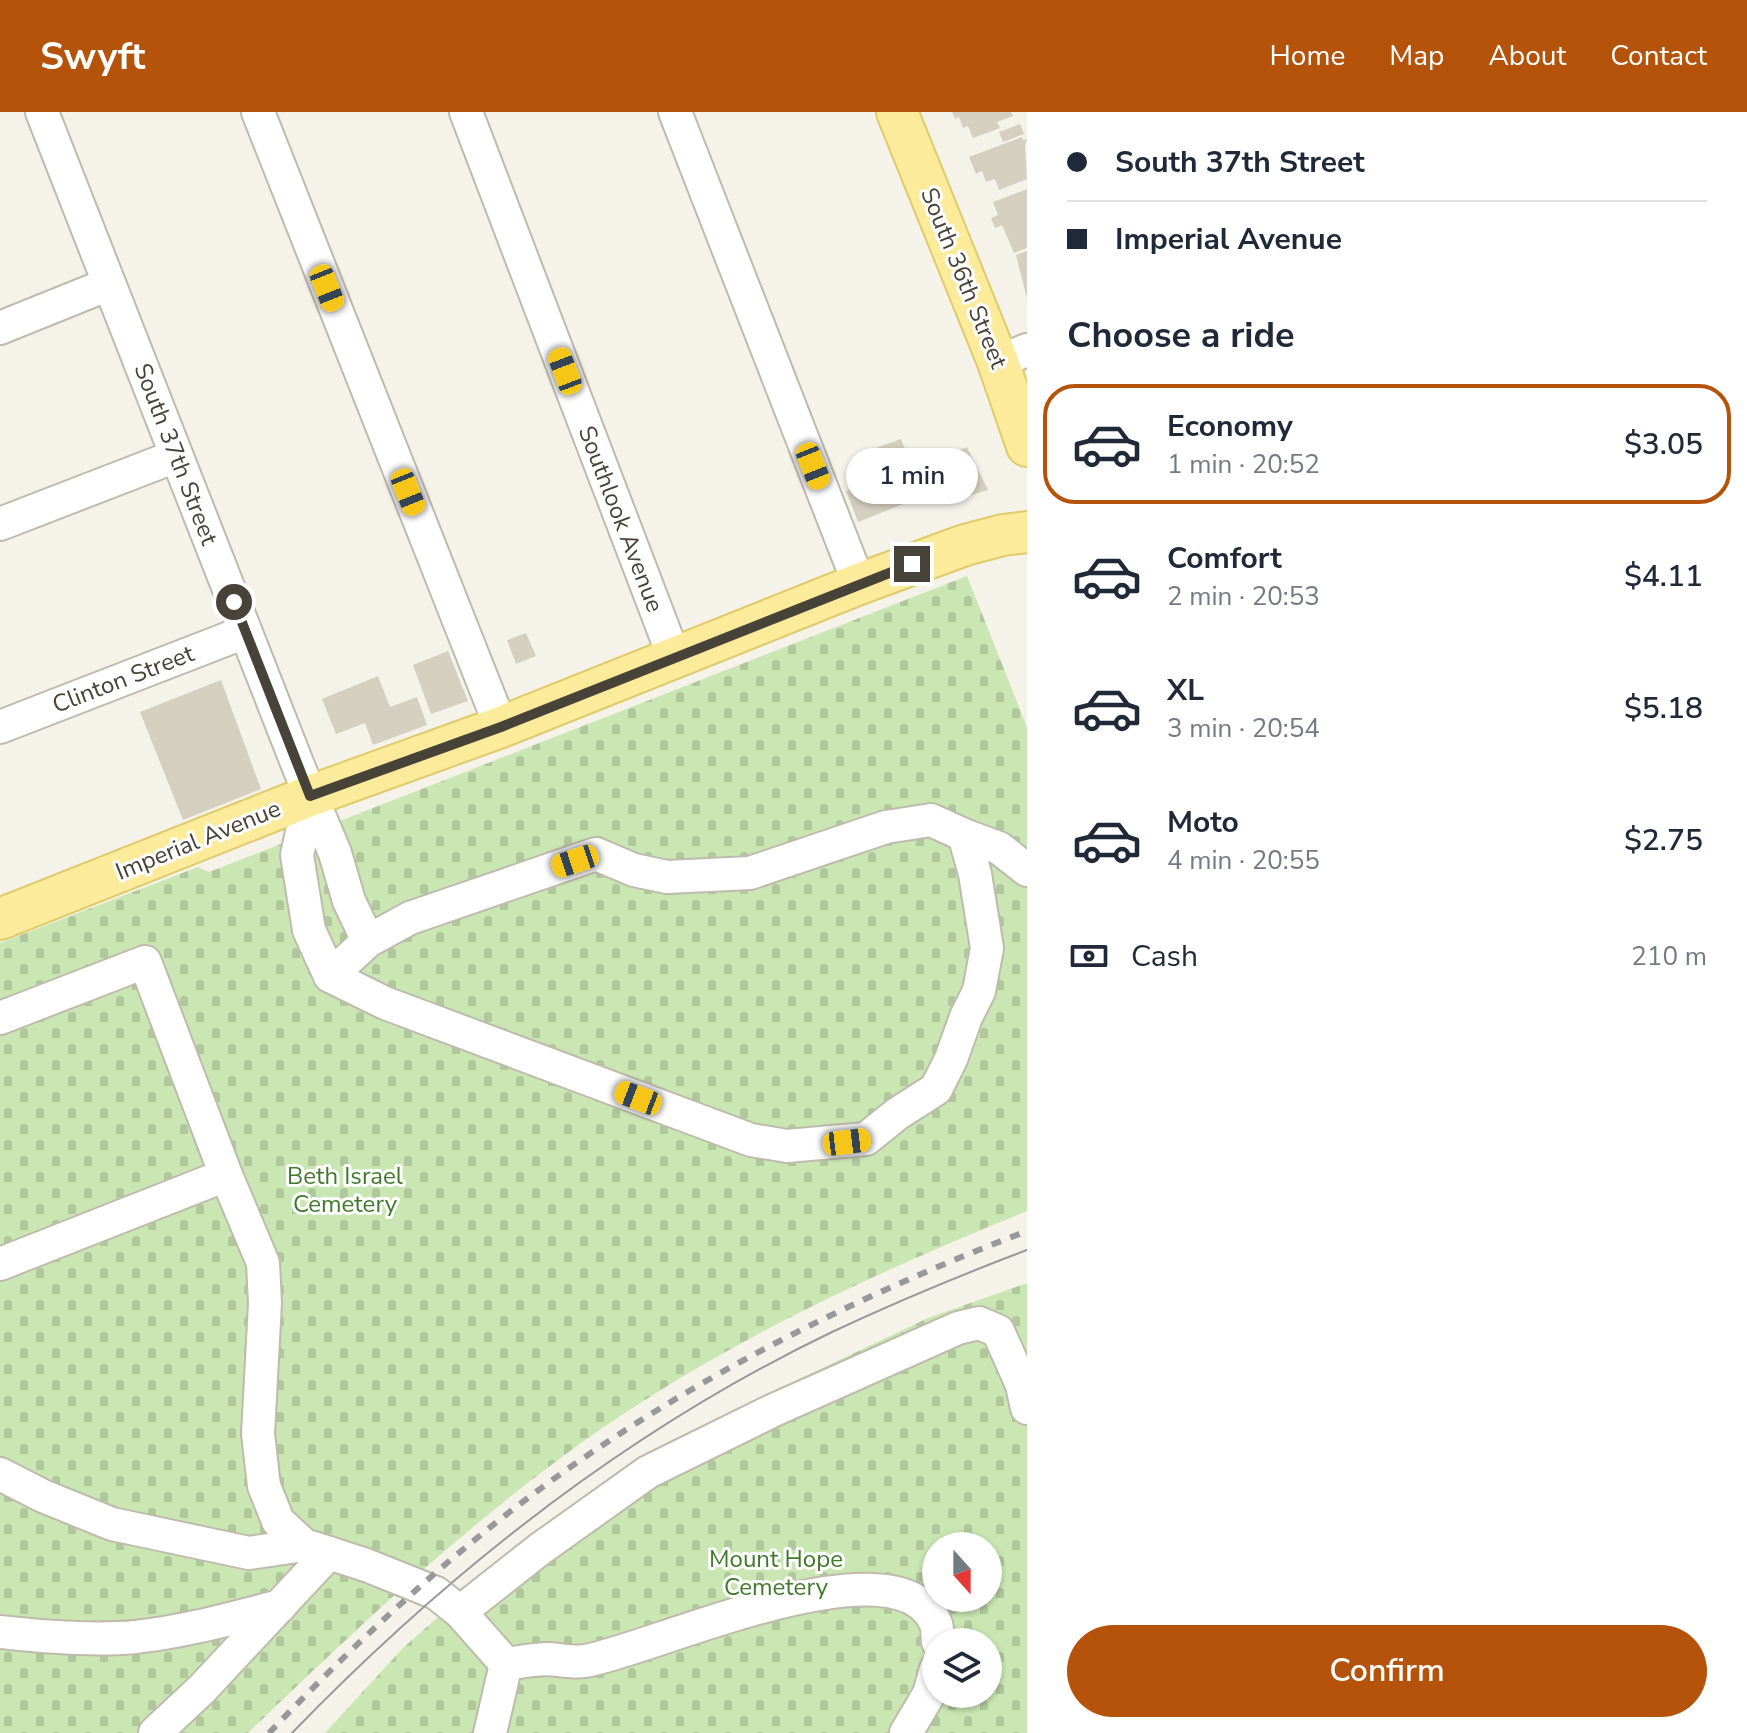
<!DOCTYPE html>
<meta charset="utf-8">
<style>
:root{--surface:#fff;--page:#f2f2f3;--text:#1f2937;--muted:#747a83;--line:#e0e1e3;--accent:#b45309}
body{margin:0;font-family:"Nunito Sans",sans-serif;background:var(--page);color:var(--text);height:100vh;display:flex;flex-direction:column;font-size:30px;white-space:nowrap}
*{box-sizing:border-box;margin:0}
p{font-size:26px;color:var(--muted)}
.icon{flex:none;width:44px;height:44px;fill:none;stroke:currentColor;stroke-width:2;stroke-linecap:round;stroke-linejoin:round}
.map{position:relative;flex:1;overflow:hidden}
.panel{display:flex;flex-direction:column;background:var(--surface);width:720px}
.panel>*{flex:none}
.guide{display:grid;align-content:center;height:176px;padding:0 40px;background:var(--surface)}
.needle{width:52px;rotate:159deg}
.buttons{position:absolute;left:922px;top:1420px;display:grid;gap:16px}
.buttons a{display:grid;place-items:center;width:80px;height:80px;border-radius:50%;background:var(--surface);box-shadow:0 2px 6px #0004;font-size:40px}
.end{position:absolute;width:36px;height:36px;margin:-18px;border:10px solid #484338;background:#fff;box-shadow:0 0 0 4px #fff}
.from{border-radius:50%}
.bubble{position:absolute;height:56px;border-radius:28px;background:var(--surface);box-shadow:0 2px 6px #0004;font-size:26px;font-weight:600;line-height:56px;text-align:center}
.car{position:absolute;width:24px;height:48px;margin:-24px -12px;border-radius:10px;box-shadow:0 0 6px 2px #0007;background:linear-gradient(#f5c518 24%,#345 0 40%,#f5c518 0 76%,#345 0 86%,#f5c518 0)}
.guide b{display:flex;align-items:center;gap:28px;height:76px;font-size:30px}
.guide b+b{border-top:2px solid var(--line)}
.guide i{width:20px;height:20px;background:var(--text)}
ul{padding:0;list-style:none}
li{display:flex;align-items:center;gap:24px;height:120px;margin:0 16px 12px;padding:0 24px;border:4px solid transparent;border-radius:32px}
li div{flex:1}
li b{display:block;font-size:30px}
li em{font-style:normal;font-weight:600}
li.on{border-color:var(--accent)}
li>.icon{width:72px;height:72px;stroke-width:1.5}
h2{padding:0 40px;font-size:36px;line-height:96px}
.pay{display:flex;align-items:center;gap:20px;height:88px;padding:0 40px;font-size:30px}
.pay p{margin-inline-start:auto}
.button{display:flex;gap:16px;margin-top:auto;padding:16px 40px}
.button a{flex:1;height:92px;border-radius:48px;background:var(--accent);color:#fff;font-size:32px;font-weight:600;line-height:92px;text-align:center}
header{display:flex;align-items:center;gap:48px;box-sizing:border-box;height:112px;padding:0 40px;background:var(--accent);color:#fff}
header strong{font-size:38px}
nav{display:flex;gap:44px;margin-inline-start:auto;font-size:28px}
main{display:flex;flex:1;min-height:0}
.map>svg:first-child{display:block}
.cemetery{fill:url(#cemetery-stones);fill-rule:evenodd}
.building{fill:#d5cfbf}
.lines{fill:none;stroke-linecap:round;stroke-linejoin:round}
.minor-casing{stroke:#bfbbac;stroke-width:36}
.major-casing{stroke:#e0cb6b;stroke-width:44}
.minor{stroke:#fff;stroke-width:32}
.major{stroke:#fbeb9b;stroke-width:40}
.tram{stroke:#989898;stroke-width:2}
.rail{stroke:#989898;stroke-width:6;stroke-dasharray:10 10;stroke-linecap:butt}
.route{stroke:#484338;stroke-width:10}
.labels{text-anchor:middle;stroke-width:6;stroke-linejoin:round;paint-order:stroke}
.street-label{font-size:24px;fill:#484338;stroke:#fff}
.park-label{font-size:24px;fill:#40782c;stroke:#fff}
</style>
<header>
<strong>Swyft</strong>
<nav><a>Home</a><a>Map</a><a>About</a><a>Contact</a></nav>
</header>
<main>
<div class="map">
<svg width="1027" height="1621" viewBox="0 0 1027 1621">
<defs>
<pattern id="cemetery-stones" width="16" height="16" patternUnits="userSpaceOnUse" patternTransform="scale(2)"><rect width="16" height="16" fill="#cae7b3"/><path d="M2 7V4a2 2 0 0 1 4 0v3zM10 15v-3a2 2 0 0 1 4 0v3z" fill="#afc79b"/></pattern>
</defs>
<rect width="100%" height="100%" fill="#f4f2e9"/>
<g class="cemetery">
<path d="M 967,464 L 1027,615 L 1027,1099 C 879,1159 733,1226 601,1317 C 473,1406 360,1513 248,1621 L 0,1621 L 0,831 L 198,755 L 209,760 Z"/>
<path d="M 1027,1171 L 1027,1621 L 325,1621 L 403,1536 L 469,1478 L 644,1353 L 787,1273 L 928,1206 ZM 936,1434 L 988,1434 L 988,1486 L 936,1486 ZM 936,1530 L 988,1530 L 988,1582 L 936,1582 Z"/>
</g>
<g class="building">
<polygon points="952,0 1011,0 1013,4 997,10 1000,16 973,26 968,14 963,16 959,5 955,7"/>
<polygon points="1020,12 1024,22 1003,30 999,20"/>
<polygon points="1022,25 1023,28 1027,27 1025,33 1027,67 999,78 995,67 986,70 982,59 976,62 969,45"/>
<polygon points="1027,77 1027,136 1014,141 1002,113 995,116 991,106 998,103 993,90"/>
<polygon points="1027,139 1027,187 1016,143"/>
<polygon points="901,327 912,355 967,335 988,378 971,383 964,368 858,410 846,379 886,364 876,336"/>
<polygon points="526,521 536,544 516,552 507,528"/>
<polygon points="448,539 468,589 431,602 413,553"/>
<polygon points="378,564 390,595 417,585 427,613 373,633 365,611 336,622 322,587"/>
<polygon points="221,568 261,677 183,708 140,600"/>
</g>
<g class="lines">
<defs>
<g id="minor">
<polyline points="42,0 299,656 335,741 349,789 368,829"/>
<polyline points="258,0 501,615"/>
<polyline points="466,0 674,545"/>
<polyline points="675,0 859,472"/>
<polyline points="0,216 109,172"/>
<polyline points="998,250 1027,238"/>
<polyline points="0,412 176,344"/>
<polyline points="0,615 245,520"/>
<polyline points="310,684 297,743 309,818 330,864 385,891 751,1028 787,1034 866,1027 897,1002 936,977 951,947 966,905 979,879 987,836 975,762 964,723 931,708 886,715 750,761 667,765 634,758 596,742 410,806 368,829 330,864"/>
<polyline points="964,723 999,736 1027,758"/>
<polyline points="0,906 145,850 226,1063 263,1151 265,1191 258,1322 264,1374 278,1409 304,1433 366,1453 436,1481 460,1500 506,1552"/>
<polyline points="0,1152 226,1063"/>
<polyline points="0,1362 43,1384 112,1412 249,1441 304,1433"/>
<polyline points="460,1500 540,1437 648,1360 774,1298 958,1216 979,1211 998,1219 1022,1273 1027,1296"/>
<path d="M 0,1520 C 44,1525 91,1529 135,1525 C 184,1520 233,1506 280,1494"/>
<path d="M 506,1552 C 520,1550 535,1547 549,1547 C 561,1548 574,1551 585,1549 C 651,1538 900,1421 936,1512 C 938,1517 937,1525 938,1530"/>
<polyline points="155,1621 202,1577 329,1441"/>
<polyline points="490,1621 506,1552"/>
<polyline points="906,1621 929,1582 936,1557"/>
</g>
<g id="major">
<polyline points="897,0 998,250 1027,334"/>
<polyline points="0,807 310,684 501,615 859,472 965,433 1003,423 1027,420"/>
</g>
</defs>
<use href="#minor" class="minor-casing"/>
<use href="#major" class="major-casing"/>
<use href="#minor" class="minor"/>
<use href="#major" class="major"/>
<path class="tram" d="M 292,1621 C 449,1459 628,1318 832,1220 C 896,1190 961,1163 1027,1138"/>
<path class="rail" d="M 269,1621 C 359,1527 455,1437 562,1361 C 706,1259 862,1182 1027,1119"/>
</g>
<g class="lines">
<polyline class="route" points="234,490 310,684 501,615 912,452"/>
</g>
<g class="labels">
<g class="street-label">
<text transform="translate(964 166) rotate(68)" y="8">South 36th Street</text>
<text transform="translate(176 342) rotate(69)" y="8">South 37th Street</text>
<text transform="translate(621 407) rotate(69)" y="8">Southlook Avenue</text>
<text transform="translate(123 567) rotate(-21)" y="8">Clinton Street</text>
<text transform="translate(198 728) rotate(-22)" y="8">Imperial Avenue</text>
</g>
<g class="park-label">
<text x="345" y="1072">Beth Israel<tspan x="345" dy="28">Cemetery</tspan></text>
<text x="776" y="1455">Mount Hope<tspan x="776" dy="28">Cemetery</tspan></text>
</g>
</g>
</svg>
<div class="buttons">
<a><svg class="needle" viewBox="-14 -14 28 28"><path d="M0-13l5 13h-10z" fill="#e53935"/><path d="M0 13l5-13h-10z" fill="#747a83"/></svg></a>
<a><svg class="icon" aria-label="layers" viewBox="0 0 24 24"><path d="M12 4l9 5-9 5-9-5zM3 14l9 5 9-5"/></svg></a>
</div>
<i class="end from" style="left:234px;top:490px"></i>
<i class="end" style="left:912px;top:452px"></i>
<div class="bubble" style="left:846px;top:336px;width:132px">1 min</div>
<i class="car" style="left:327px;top:176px;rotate:158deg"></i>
<i class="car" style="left:565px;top:259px;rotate:339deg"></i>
<i class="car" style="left:813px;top:354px;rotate:158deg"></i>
<i class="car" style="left:408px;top:380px;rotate:158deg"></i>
<i class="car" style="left:575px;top:749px;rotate:252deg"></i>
<i class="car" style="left:638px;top:986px;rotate:291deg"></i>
<i class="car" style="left:847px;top:1030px;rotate:83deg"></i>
</div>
<section class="panel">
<div class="guide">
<b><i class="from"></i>South 37th Street</b>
<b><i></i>Imperial Avenue</b>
</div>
<h2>Choose a ride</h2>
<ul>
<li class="on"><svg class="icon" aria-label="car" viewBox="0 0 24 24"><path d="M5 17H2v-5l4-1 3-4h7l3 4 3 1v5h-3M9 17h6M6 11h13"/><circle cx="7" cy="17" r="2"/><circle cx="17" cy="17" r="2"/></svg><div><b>Economy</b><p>1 min · 20:52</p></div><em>$3.05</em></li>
<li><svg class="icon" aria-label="car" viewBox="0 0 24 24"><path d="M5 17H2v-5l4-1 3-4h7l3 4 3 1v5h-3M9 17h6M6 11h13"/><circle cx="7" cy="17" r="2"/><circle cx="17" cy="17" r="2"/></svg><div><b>Comfort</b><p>2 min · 20:53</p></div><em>$4.11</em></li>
<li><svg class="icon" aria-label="car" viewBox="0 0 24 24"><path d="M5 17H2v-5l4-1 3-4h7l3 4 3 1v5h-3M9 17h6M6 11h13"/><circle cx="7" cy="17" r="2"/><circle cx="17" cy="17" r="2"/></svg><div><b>XL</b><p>3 min · 20:54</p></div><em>$5.18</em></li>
<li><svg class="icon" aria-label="car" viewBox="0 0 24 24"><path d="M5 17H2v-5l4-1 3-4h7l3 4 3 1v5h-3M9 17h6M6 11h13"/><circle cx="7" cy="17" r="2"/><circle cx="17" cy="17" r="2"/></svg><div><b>Moto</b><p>4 min · 20:55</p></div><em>$2.75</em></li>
</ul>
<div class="pay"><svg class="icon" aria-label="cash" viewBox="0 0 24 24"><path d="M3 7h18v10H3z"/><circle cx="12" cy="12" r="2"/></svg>Cash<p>210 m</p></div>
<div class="button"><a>Confirm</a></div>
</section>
</main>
